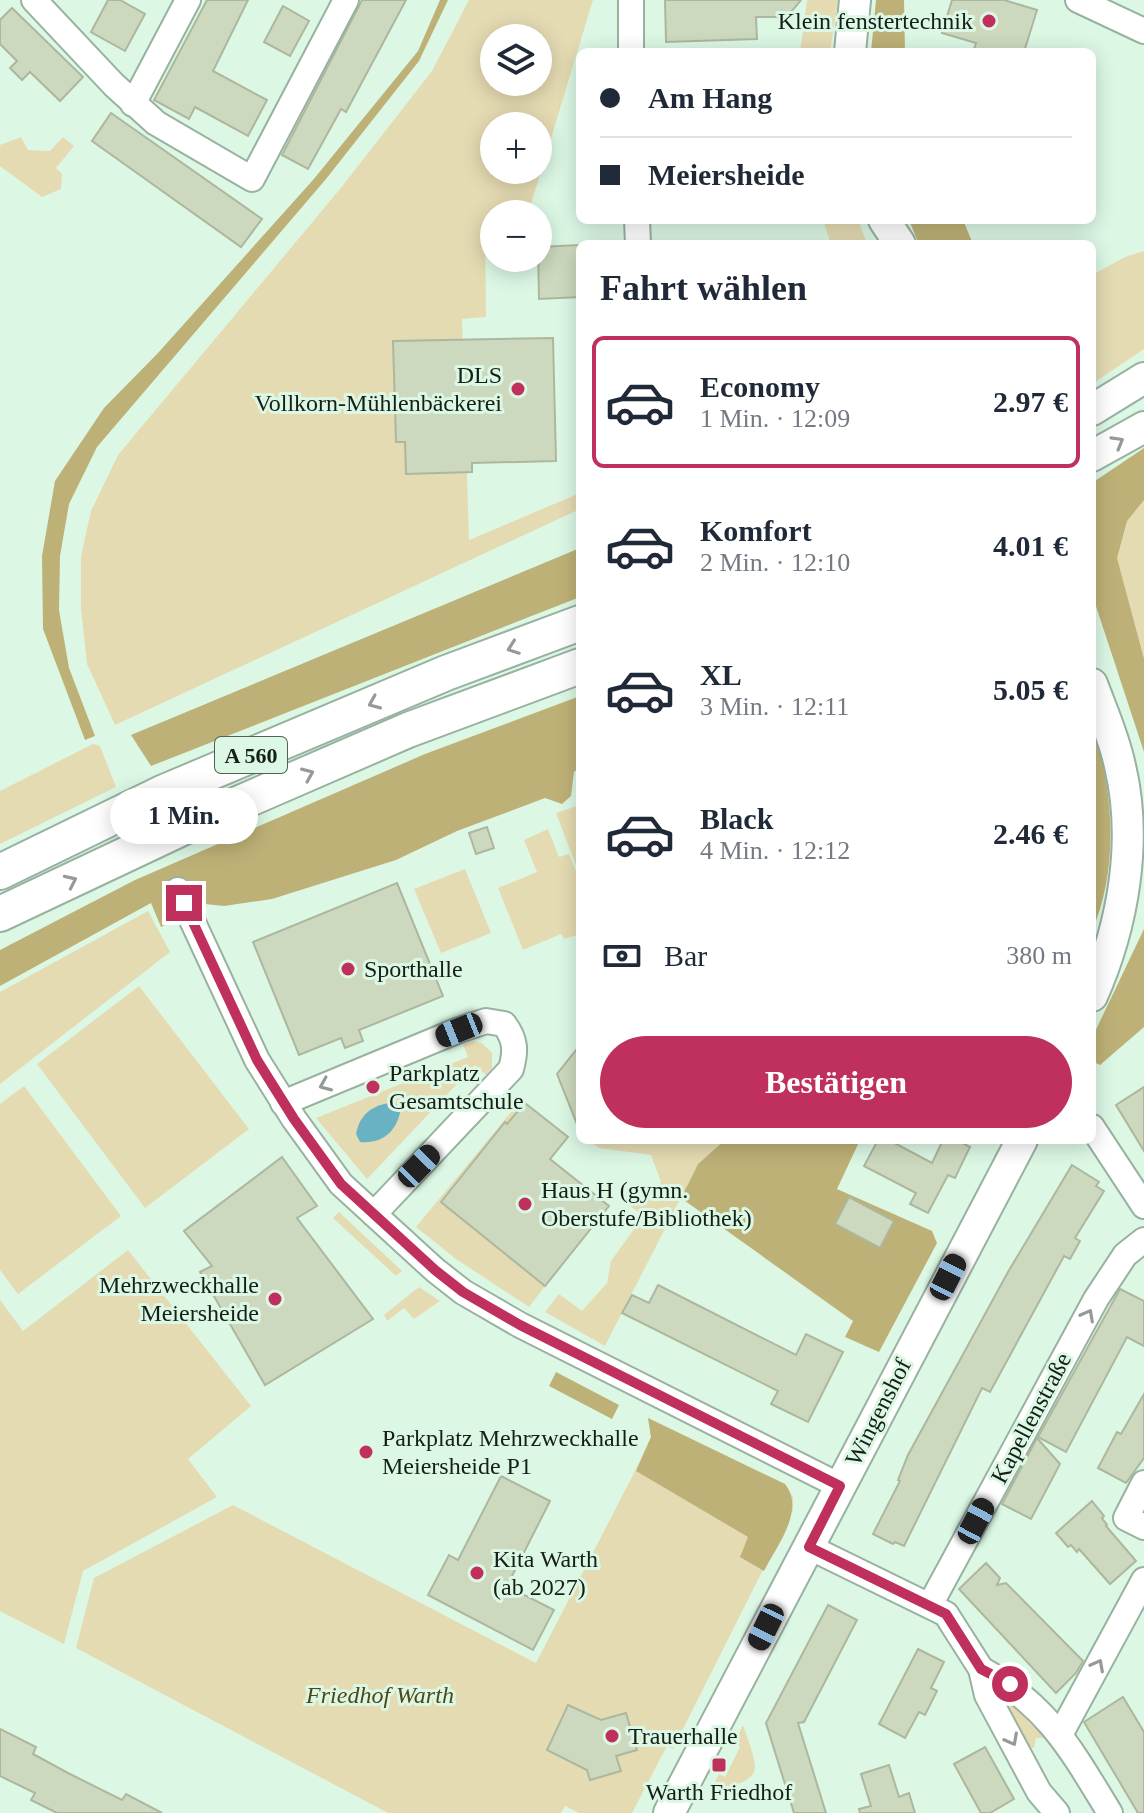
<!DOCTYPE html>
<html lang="de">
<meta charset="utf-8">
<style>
:root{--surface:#fff;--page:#f6f6f7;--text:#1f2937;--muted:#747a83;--line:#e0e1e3;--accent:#bf315c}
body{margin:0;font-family:"Times New Roman",serif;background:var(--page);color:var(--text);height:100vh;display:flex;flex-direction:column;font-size:30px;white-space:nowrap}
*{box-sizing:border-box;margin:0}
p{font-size:26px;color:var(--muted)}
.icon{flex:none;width:44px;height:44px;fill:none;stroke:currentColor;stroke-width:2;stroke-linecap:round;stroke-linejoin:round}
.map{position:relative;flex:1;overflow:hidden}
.drawer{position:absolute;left:576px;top:240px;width:520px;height:904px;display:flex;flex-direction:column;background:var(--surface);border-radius:12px;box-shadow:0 4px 20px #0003}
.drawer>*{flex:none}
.banner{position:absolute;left:576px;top:48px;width:520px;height:176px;border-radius:12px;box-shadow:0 4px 20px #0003;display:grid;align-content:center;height:176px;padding:0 24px;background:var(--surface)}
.tools{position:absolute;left:480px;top:24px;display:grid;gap:16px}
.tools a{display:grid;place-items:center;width:72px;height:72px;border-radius:50%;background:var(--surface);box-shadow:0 4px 20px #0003;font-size:40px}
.end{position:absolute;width:36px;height:36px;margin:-18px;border:10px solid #bf315c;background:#fff;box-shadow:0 0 0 4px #fff}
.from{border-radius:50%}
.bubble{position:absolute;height:56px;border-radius:28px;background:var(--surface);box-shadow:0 4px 20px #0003;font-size:26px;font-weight:600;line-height:56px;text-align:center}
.car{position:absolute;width:24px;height:48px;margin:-24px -12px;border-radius:10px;box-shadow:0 0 6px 2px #0007;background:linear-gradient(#222 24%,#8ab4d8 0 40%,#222 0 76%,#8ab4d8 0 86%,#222 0)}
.banner b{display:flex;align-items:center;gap:28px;height:76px;font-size:30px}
.banner b+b{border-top:2px solid var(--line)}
.banner i{width:20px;height:20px;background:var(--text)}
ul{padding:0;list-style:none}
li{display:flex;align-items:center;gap:24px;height:132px;margin:0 16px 12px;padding:0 8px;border:4px solid transparent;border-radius:12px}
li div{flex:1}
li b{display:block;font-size:30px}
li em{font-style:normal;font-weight:600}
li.on{border-color:var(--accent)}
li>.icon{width:72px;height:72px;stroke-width:1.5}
h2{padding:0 24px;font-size:36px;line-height:96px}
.pay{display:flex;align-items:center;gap:20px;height:88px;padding:0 24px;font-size:30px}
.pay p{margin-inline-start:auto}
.primary-button{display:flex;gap:16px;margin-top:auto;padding:16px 24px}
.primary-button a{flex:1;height:92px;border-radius:48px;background:var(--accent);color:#fff;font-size:32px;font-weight:600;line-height:92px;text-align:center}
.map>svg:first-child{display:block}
.green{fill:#e5dbb3;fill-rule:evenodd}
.forest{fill:#beb177}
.water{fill:#69b2c4}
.building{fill:#cdd9be;stroke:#acb79d;stroke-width:2}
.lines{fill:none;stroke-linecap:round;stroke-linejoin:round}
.minor-casing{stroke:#98b2a0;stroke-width:28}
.major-casing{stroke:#98b2a0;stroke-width:34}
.highway-casing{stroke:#98b2a0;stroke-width:38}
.minor{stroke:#fff;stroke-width:24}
.major{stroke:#fff;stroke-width:30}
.highway{stroke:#fff;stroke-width:34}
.oneway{stroke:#969a97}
.route{stroke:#bf315c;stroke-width:10}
.poi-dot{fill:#bf315c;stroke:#dcf8e5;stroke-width:3}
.labels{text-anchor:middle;stroke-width:6;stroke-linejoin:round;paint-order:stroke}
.shield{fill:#dcf8e5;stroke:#516056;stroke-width:2}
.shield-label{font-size:22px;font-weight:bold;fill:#151f18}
.poi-label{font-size:24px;fill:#151f18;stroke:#dcf8e5;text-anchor:start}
.street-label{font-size:24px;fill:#151f18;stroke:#dcf8e5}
.park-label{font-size:24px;font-style:italic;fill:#514619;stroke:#dcf8e5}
</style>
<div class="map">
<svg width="1144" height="1813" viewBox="0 0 1144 1813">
<rect width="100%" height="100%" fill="#dcf8e5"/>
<g class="green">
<path d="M 469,0 L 593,0 L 528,214 L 494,214 L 494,221 L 485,222 L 486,317 L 462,319 L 469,540 L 580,493 L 580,509 L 115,725 L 87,664 L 81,609 L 81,556 L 91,511 L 118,455 L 340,189 L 432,71 ZM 494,38 L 538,38 L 538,82 L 494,82 ZM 494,126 L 538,126 L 538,170 L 494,170 Z"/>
<polygon points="807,0 838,0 830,52 800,52"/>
<polygon points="21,137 28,150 50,151 63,137 74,146 56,168 62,174 61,189 42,197 0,166 0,145"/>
<polygon points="823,220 858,220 867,244 831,244"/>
<polygon points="1144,251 1144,349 1092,384 1092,275 1125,257"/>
<polygon points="1144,477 1144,728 1099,508"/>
<polygon points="93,744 100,746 116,787 0,844 0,791"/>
<polygon points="580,805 580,876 556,813"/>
<polygon points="548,829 559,857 569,854 580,881 580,934 564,939 561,934 523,950 498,888 537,872 524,840"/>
<polygon points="465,869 491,933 441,953 414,889"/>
<polygon points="148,911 170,952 0,1084 0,992"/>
<polygon points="139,986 249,1129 145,1208 37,1064"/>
<polygon points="473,1041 482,1043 492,1053 492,1068 486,1075 475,1065 367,1179 316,1118 468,1057 463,1044"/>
<polygon points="24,1086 121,1216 18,1294 0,1270 0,1104"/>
<polygon points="521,1100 525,1103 507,1124 505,1123 441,1202 545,1286 529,1307 456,1259 416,1227"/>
<polygon points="588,1140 725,1140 698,1164 605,1346 545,1312 559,1294 582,1311 607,1283 611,1261 637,1225 638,1212 619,1198 623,1192 652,1199 661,1182 651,1155 599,1148"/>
<polygon points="339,1212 402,1271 396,1276 333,1218"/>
<polygon points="128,1250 251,1406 188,1459 217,1497 83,1571 64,1644 0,1611 0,1300 23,1331"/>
<polygon points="419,1287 440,1301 414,1319 404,1308 387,1321 384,1315"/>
<polygon points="648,1418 785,1484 793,1497 793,1510 673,1749 667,1746 632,1813 579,1813 565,1806 561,1813 388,1813 76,1648 94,1578 233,1505 536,1663 635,1471 651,1437"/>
<polygon points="1003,1694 1049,1738 1036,1738 1034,1748 1021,1747 998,1697"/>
<path d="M 743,1725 C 762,1779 763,1777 709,1793 L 719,1774 L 725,1777 L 740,1747 L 734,1743 Z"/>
</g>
<g class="forest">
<polygon points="440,0 448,0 419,61 326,179 97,447 69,504 60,556 59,610 69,668 95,736 85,740 43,629 42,556 55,481 104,408 158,353 313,180 418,51"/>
<polygon points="876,0 904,0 905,52 871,52"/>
<polygon points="909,220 963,220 973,244 919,244"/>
<polygon points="1144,448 1144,500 1127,521 1117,558 1144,659 1144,752 1092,594 1092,483"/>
<polygon points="580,548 580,597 151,766 131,735"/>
<polygon points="580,696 580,767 574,772 571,796 562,804 545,798 457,831 396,860 272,899 224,906 205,904 161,927 151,903 0,986 0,950 135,880 425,754"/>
<path d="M 1092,722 C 1113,789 1120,865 1092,931 Z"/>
<polygon points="1144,929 1144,1027 1100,1065 1092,1061 1092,1038"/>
<polygon points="725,1140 860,1140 837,1189 932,1231 937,1243 879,1352 845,1337 853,1321 681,1198 698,1164"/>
<polygon points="556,1372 619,1405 612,1419 549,1386"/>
<path d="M 648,1418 L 785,1484 C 806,1510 776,1547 764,1571 L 740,1557 L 748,1537 L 636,1471 L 651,1437 Z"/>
</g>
<path class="water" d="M 394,1102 L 401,1107 C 398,1130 384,1144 360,1142 L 356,1134 C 360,1113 373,1105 394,1102 Z"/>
<g class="building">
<polygon points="108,0 120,0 145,14 125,51 91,32"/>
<polygon points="207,0 248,0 213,71 267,100 248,136 195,107 189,119 154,100"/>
<polygon points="362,0 406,0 346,112 341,109 308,169 282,155"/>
<polygon points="665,0 801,0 787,17 756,17 757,39 666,42"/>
<polygon points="952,0 1004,0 1037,10 1024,52 973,52 976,43 942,33"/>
<polygon points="283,6 309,21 290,56 264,42"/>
<polygon points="12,8 83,77 60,101 30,72 22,80 10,68 17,61 0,44 0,20"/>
<polygon points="111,113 262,219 241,247 92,141"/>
<polygon points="580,245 580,297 539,299 538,247"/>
<polygon points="553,338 556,461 472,463 472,472 406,474 405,442 396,442 393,341"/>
<polygon points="487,827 494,848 476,854 469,833"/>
<polygon points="397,883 443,996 359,1030 363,1041 345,1048 341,1038 299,1055 253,942"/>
<polygon points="580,1045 580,1129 579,1129 557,1074"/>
<polygon points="1144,1087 1144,1151 1116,1105"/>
<polygon points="525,1103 568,1137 550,1159 609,1206 545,1286 441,1202 505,1122 507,1124"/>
<polygon points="878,1140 889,1140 932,1163 943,1140 957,1140 970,1147 955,1178 948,1175 928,1213 910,1204 916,1193 864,1166"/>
<polygon points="282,1157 317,1206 297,1218 373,1319 265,1385 200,1272 212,1266 184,1231"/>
<polygon points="1072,1165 1099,1182 1096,1186 1104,1191 1075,1238 1080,1241 1070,1259 1064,1256 990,1392 982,1388 904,1546 895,1542 893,1544 873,1534 900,1481 898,1480 908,1455 1008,1272"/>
<polygon points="849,1197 894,1221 880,1248 835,1224"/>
<polygon points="658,1285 796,1355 806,1334 843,1352 808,1422 771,1404 778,1391 622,1313 632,1295 649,1303"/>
<polygon points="1120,1289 1144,1301 1144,1346 1127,1337 1066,1452 1038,1437"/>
<polygon points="1144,1394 1144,1458 1126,1483 1098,1468 1117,1432 1121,1434"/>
<polygon points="1037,1438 1060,1464 1031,1519 1002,1504"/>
<polygon points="501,1476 550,1501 507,1586 554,1610 533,1650 428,1595 449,1555 458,1560"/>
<polygon points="1092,1501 1104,1516 1102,1518 1107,1525 1106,1526 1136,1561 1110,1584 1079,1549 1077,1552 1071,1545 1068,1547 1056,1533"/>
<polygon points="986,1563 1000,1578 997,1585 1006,1583 1083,1661 1076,1673 1056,1693 959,1589"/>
<polygon points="828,1605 857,1620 804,1722 798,1723 826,1813 794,1813 766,1723"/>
<polygon points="918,1649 944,1662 931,1688 937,1691 925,1715 919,1712 905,1738 879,1724"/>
<polygon points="1123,1697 1144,1732 1144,1813 1138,1813 1084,1722"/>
<polygon points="568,1705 601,1720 626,1713 637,1750 616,1756 621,1771 590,1780 587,1770 547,1750"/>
<polygon points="0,1729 36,1747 33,1754 68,1773 122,1800 126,1794 162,1813 57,1813 31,1800 35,1793 0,1776"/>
<polygon points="985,1747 1014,1799 990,1813 981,1813 954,1764"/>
<polygon points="889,1765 899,1797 909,1793 915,1813 860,1813 859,1809 871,1806 861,1774"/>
</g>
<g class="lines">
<defs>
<g id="minor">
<polyline points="34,0 114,85 156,123 252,179 346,0"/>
<polyline points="1078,0 1144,31"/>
<polyline points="631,52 631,0"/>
<polyline points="133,104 188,0"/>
<polyline points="637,220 638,244"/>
<polyline points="178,890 257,1060 294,1119 341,1184 435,1270 463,1292 520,1325 840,1486"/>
<path d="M 283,1103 L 459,1030 L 486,1021 L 504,1024 C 516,1040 516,1051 511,1069 L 374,1214"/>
<polyline points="1092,1127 1144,1206"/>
<polyline points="1144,1483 1126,1518 1144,1527"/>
<polyline points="809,1547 946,1614 981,1669 987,1695 1039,1792 1057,1813"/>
<polyline points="930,1605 1096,1299 1125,1255 1144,1240"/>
<path d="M 981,1669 C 1048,1705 1072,1751 1110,1813"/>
<polyline points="1061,1733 1144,1580"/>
</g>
<g id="major">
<polyline points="850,52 855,0"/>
<polyline points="884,220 900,244"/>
<polyline points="1092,410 1144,378"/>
<polyline points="1092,456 1144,427"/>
<path d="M 1092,684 C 1102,711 1114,737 1120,766 C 1138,841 1123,926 1092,996"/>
<polyline points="669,1813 1022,1140"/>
</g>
<g id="highway">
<polyline points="0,872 162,793 446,673 580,623"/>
<polyline points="0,914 180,829 408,730 580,666"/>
</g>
</defs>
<use href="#minor" class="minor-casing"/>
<use href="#major" class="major-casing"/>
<use href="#highway" class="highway-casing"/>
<use href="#minor" class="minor"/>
<use href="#major" class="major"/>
<use href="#highway" class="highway"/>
</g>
<defs><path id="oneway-chevron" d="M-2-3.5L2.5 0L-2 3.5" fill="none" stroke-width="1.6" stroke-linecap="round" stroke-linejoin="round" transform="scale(2)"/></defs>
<g class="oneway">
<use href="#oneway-chevron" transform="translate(1118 442) rotate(-30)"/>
<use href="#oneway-chevron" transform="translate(513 648) rotate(160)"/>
<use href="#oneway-chevron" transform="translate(374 703) rotate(157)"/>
<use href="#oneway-chevron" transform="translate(308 774) rotate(-23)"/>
<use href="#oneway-chevron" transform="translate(71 881) rotate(-25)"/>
<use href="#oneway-chevron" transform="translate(325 1085) rotate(157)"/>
<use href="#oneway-chevron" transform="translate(1088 1315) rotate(-62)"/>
<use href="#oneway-chevron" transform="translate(1098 1665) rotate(-62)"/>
<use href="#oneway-chevron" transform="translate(1012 1740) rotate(62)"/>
</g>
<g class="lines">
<polyline class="route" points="184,903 257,1060 294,1119 341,1184 435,1270 463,1292 520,1325 840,1486 809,1547 946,1614 981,1669 1010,1684"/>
</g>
<g class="poi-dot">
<circle cx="989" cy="21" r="8"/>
<circle cx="518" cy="389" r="8"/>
<circle cx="348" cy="969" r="8"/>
<circle cx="373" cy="1087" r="8"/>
<circle cx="525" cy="1204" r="8"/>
<circle cx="275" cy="1299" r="8"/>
<circle cx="366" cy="1452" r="8"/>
<circle cx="477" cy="1573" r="8"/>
<circle cx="612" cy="1736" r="8"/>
<rect x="711" y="1757" width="16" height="16" rx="4"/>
</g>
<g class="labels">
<rect class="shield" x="215" y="737" width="72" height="36" rx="6"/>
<g class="shield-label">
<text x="251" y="763">A 560</text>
</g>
<g class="poi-label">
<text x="973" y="29" text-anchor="end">Klein fenstertechnik</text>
<text x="502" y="383" text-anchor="end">DLS<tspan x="502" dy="28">Vollkorn-Mühlenbäckerei</tspan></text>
<text x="364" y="977">Sporthalle</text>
<text x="389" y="1081">Parkplatz<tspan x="389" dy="28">Gesamtschule</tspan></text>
<text x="541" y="1198">Haus H (gymn.<tspan x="541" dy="28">Oberstufe/Bibliothek)</tspan></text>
<text x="259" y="1293" text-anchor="end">Mehrzweckhalle<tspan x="259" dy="28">Meiersheide</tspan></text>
<text x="382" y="1446">Parkplatz Mehrzweckhalle<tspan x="382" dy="28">Meiersheide P1</tspan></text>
<text x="493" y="1567">Kita Warth<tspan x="493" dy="28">(ab 2027)</tspan></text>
<text x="628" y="1744">Trauerhalle</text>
<text x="719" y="1800" text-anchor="middle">Warth Friedhof</text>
</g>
<g class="street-label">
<text transform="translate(878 1412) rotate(-63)" y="8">Wingenshof</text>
<text transform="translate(1031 1418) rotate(-62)" y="8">Kapellenstraße</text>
</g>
<g class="park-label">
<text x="380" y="1703">Friedhof Warth</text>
</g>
</g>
</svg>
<div class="tools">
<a><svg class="icon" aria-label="layers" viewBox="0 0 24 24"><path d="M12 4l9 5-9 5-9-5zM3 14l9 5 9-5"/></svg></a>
<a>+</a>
<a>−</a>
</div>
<i class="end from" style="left:1010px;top:1684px"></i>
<i class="end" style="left:184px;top:903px"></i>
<div class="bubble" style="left:110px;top:788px;width:148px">1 Min.</div>
<i class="car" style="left:459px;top:1030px;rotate:248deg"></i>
<i class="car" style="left:419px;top:1166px;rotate:44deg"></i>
<i class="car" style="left:948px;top:1277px;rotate:27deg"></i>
<i class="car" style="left:976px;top:1521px;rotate:28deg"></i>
<i class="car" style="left:766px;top:1627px;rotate:206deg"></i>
<div class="banner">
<b><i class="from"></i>Am Hang</b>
<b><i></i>Meiersheide</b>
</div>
<section class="drawer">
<h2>Fahrt wählen</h2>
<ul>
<li class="on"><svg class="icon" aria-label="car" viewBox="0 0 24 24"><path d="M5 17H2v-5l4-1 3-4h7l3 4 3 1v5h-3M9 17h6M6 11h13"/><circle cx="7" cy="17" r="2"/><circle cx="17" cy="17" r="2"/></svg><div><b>Economy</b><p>1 Min. · 12:09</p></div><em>2.97 €</em></li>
<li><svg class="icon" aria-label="car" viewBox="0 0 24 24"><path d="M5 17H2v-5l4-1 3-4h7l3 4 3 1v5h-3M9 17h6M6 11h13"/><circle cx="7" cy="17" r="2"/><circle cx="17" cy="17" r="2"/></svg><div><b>Komfort</b><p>2 Min. · 12:10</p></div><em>4.01 €</em></li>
<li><svg class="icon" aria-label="car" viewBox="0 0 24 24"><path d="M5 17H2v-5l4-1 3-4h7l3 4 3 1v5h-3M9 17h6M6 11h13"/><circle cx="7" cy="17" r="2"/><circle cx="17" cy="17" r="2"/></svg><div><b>XL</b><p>3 Min. · 12:11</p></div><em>5.05 €</em></li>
<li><svg class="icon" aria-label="car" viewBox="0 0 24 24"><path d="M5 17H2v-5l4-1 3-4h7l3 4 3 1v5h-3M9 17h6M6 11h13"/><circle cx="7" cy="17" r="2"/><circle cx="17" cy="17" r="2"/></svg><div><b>Black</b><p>4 Min. · 12:12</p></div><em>2.46 €</em></li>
</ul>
<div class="pay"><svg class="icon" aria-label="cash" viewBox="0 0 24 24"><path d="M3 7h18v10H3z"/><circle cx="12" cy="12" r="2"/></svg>Bar<p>380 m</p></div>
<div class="primary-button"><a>Bestätigen</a></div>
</section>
</div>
